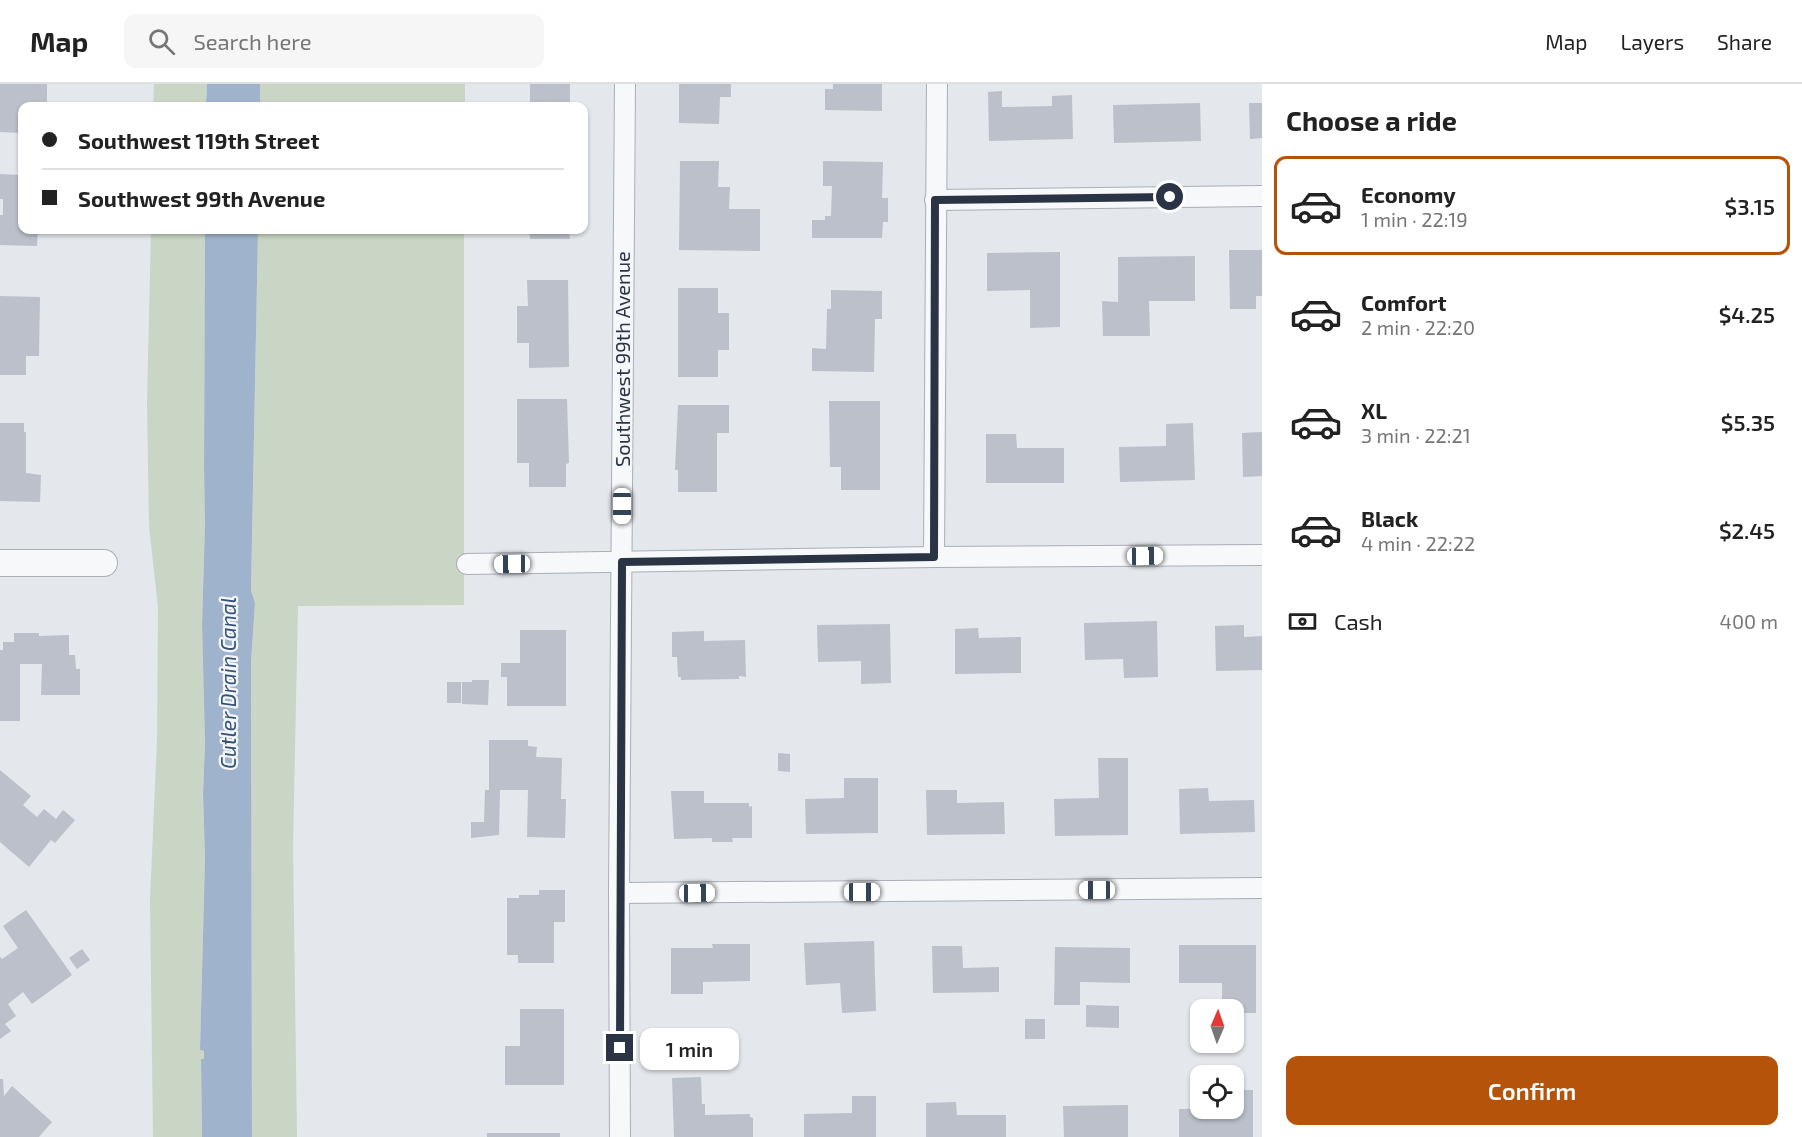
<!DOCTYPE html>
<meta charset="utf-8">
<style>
:root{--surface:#fff;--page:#f6f6f6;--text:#222;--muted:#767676;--line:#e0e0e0;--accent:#b45309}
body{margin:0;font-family:"Exo 2",sans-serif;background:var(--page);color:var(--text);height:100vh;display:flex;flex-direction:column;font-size:22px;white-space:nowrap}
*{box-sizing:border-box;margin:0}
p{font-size:20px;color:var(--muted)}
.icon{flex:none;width:33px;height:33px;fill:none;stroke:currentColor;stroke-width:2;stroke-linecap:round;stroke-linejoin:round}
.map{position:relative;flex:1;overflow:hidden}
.panel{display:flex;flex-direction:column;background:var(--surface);width:540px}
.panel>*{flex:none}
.banner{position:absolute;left:18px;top:18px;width:570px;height:132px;border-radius:12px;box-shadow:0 2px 4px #0004;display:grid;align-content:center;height:132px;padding:0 24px;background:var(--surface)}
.needle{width:39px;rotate:2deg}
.tools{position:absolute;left:1190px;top:915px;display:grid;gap:12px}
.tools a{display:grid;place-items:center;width:54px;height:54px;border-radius:12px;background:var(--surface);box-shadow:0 2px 4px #0004;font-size:30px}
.end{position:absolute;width:27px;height:27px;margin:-14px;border:8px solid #2b3445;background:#fff;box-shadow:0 0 0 3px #fff}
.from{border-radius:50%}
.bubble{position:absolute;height:42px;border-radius:12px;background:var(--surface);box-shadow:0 2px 4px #0004;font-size:20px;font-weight:600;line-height:42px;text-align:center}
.car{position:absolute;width:18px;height:36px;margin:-18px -9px;border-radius:8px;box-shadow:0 0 4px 2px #0007;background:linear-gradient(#fff 24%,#345 0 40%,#fff 0 76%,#345 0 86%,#fff 0)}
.banner b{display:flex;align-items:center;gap:21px;height:57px;font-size:22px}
.banner b+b{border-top:2px solid var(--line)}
.banner i{width:15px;height:15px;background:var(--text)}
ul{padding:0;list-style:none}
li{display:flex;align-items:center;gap:18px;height:99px;margin:0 12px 9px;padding:0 12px;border:3px solid transparent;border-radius:12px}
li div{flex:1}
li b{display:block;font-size:22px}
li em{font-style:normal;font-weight:600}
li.on{border-color:var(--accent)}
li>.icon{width:54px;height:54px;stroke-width:1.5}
h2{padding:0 24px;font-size:27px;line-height:72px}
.pay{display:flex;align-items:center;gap:15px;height:66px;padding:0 24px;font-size:22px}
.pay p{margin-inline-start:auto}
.button{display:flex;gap:12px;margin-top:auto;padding:12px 24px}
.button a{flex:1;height:69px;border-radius:12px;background:var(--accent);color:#fff;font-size:24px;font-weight:600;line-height:69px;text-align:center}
header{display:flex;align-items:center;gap:36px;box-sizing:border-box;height:84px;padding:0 30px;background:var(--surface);border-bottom:2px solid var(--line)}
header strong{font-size:28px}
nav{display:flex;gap:33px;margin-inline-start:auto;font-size:21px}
.search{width:420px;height:54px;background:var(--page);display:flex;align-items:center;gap:15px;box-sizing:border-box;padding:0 21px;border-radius:12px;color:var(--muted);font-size:22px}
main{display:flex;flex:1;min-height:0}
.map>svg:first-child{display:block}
.green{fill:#c9d6c5}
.water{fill:#9fb4cc}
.building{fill:#bbc0ca}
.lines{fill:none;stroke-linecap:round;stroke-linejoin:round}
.minor-casing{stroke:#a9aeb7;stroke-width:22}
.tertiary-casing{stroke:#a9aeb7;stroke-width:28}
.minor{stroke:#f7f8fa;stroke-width:20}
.tertiary{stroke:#f7f8fa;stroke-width:26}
.route{stroke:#2b3445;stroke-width:8}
.labels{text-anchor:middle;stroke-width:4.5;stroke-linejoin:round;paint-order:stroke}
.street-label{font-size:20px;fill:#2b3445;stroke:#f4f6f9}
.water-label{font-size:21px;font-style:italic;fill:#34527a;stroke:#f4f6f9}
</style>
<header>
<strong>Map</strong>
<div class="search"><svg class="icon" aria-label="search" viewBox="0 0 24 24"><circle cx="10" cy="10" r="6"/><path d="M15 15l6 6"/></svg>Search here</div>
<nav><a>Map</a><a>Layers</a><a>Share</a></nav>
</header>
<main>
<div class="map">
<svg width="1262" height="1053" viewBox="0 0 1262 1053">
<rect width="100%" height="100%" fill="#e4e7ec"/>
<g class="green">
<polygon points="154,0 207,0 206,22 153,22"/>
<rect x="260" y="0" width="205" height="22"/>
<polygon points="151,146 205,146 204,386 205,439 202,540 205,659 203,710 205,774 200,966 204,967 204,976 201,976 202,1053 153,1053 150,815 157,656 158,524 149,441 147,318"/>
<polygon points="258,146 464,146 464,521 298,522 293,763 297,1053 252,1053 251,578 255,519 251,506"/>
</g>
<g class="water">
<polygon points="207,0 260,0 260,22 206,22"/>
<polygon points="205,146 258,146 251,506 255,519 251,578 252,1053 202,1053 201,975 204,975 204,967 200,966 205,774 203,710 205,659 202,540 205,439 204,386"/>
</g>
<g class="building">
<polygon points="0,0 47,0 47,22 22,22 22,49 0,48"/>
<rect x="530" y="0" width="40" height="22"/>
<polygon points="679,0 731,0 731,13 720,13 719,40 679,39"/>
<polygon points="833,0 882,0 882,27 825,26 825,5 833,5"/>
<polygon points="1002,7 1002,23 1052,22 1052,12 1072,11 1073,55 989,57 988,8"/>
<polygon points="1200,19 1201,57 1114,59 1113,21"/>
<polygon points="1249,19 1262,19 1262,54 1250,55"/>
<polygon points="680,77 719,77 718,103 730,103 729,125 760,125 760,167 679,166"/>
<polygon points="823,77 883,78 882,114 888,114 888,138 883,138 882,154 812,154 812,136 825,136 825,132 831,132 832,102 823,102"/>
<polygon points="0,90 22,91 22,146 38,146 37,162 0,161 0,131 3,131 3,115 0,115"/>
<polygon points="529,146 569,146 570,155 530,155"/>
<polygon points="1229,166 1262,166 1262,212 1256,212 1256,225 1230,225"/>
<polygon points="1060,168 1060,243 1030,244 1030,206 987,207 987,169"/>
<polygon points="1195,172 1195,217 1149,217 1150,252 1103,252 1102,217 1118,218 1118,173"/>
<polygon points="527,196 568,196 569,283 529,284 529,259 517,259 517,222 528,222"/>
<polygon points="678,204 718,204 718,229 729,229 729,266 718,266 718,293 678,293"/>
<polygon points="831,206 882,207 882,235 875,235 874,288 812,287 812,264 826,265 827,225 831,225"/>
<polygon points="0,212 40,213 39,272 26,272 26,291 0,291"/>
<polygon points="517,315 567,315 569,379 566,380 566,403 529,403 529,379 517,379"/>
<polygon points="829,317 880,317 880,406 841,406 841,383 830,383"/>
<polygon points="678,321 729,321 729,349 717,349 717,408 678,408 678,386 675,386"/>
<polygon points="0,339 24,339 24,348 26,348 26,389 41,391 40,418 0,417"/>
<polygon points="1193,339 1195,396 1120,398 1119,363 1166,362 1166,340"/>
<polygon points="1262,348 1262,392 1243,393 1242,349"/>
<polygon points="986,350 1016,350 1017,364 1064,364 1064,399 986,399"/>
<polygon points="1157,537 1158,593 1124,594 1123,575 1085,576 1084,539"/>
<polygon points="890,540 891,599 861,600 861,577 818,578 817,541"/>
<polygon points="1244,541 1244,553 1262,552 1262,586 1216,587 1215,542"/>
<polygon points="978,544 979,554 1021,553 1021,589 955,590 955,545"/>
<polygon points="520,546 566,546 566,622 507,622 507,593 501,593 501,579 520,579"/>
<polygon points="704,547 704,557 745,556 746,593 739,592 739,595 681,596 681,593 678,593 677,573 672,573 672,548"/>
<polygon points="14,549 39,549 39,552 69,551 69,571 75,571 76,585 80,585 80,611 41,611 42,580 20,580 20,637 0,637 0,566 3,566 3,558 14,558"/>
<polygon points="472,596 489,596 488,621 462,620 462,598 472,598"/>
<rect x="447" y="598" width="14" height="21"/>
<polygon points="489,656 528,656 528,662 537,663 536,673 562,674 561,715 566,715 565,754 527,753 528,706 500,706 499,751 471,754 471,738 484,738 485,706 489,706"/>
<polygon points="778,669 790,670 790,688 778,687"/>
<polygon points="1098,674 1128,674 1128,751 1055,752 1054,715 1099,714"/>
<polygon points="0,686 31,712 23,721 37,733 44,725 56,735 63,726 75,736 55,759 51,756 29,783 0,758"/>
<polygon points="844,694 878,694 878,749 806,750 805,715 844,714"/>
<polygon points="1208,704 1209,717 1254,716 1255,748 1180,750 1179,705"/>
<polygon points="926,706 957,706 957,719 1004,718 1005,750 927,751"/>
<polygon points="671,707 704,707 704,719 749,719 749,723 752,722 752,754 732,754 733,758 712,758 712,754 674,755"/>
<polygon points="539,806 565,806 565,838 554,838 554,879 518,879 518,871 507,871 507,814 519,814 519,811 539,811"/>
<polygon points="26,826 72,891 32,920 23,908 8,920 16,932 5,940 11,947 0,955 0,873 2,875 18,864 3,842"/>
<polygon points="874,857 876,927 842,929 840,899 806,901 804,859"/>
<polygon points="712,860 750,860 750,897 703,898 703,910 671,910 671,864 713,864"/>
<polygon points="1179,861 1256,861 1256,929 1236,929 1236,920 1222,920 1222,899 1179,899"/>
<polygon points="932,862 962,862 963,884 999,883 999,908 933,909"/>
<polygon points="1055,863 1130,864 1130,899 1080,898 1080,921 1054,921"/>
<polygon points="82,865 90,876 77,885 69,874"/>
<polygon points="1086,921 1119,922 1119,944 1086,943"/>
<polygon points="520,925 564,925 564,1001 505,1001 505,962 520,962"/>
<rect x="1025" y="935" width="20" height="20"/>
<polygon points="701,993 702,1020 705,1020 705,1031 750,1030 750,1033 753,1034 753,1053 674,1053 672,994"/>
<polygon points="0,995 3,995 4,1012 12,1002 52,1038 39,1053 0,1053"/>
<polygon points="1233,1006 1253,1006 1253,1053 1179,1053 1179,1025 1233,1024"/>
<polygon points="852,1012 876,1012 876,1053 804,1053 804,1030 852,1029"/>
<polygon points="956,1018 957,1031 1006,1031 1006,1053 926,1053 926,1019"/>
<polygon points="1128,1021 1128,1053 1064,1053 1063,1022"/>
<rect x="487" y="1049" width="73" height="4"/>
</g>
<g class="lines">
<defs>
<g id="minor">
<polyline points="935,116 1262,112"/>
<polyline points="934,473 937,0"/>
<polyline points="467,480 934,473 1262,471"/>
<polyline points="619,809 1262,804"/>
<polyline points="620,1053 619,809 625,0"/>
</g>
<polyline id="tertiary" points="0,479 104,479"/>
</defs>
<use href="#minor" class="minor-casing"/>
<use href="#tertiary" class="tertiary-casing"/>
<use href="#minor" class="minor"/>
<use href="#tertiary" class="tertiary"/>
</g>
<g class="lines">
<polyline class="route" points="620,964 622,478 934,473 935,116 1170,113"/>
</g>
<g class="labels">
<g class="street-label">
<text transform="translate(623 275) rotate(-90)" y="7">Southwest 99th Avenue</text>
</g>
<g class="water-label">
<text transform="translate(229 599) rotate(-90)" y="7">Cutler Drain Canal</text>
</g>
</g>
</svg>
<div class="tools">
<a><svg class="needle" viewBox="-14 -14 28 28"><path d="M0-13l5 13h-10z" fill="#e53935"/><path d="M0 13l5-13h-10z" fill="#767676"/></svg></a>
<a><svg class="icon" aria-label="locate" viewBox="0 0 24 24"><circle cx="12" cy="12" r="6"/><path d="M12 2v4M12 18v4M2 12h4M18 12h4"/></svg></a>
</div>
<i class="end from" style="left:1170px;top:113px"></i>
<i class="end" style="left:620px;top:964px"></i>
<div class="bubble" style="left:640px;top:944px;width:99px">1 min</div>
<i class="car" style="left:622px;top:422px;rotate:180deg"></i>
<i class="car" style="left:1145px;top:472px;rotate:89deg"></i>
<i class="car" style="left:512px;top:480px;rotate:269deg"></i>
<i class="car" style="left:1097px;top:806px;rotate:270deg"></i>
<i class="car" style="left:862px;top:808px;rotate:90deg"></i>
<i class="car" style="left:697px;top:809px;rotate:89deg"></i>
<div class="banner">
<b><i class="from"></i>Southwest 119th Street</b>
<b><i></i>Southwest 99th Avenue</b>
</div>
</div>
<section class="panel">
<h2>Choose a ride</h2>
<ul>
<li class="on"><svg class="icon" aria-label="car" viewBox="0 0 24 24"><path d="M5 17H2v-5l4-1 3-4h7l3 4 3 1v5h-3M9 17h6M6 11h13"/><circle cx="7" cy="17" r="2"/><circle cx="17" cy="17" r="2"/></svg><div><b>Economy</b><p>1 min · 22:19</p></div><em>$3.15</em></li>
<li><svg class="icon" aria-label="car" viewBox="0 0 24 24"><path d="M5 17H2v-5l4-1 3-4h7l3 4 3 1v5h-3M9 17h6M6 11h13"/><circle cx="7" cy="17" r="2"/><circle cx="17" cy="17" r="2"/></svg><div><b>Comfort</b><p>2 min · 22:20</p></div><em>$4.25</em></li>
<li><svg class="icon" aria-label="car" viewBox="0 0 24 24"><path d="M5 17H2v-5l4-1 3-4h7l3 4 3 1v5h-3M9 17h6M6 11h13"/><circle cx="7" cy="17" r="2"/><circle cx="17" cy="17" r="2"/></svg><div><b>XL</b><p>3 min · 22:21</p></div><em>$5.35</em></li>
<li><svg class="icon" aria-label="car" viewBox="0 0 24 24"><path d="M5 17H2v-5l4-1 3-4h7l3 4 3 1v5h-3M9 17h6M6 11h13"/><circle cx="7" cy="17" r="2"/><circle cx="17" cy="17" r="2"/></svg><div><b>Black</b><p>4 min · 22:22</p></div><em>$2.45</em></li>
</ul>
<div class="pay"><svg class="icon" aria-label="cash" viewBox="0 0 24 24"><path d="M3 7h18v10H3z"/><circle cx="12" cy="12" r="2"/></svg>Cash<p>400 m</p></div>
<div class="button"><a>Confirm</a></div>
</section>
</main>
